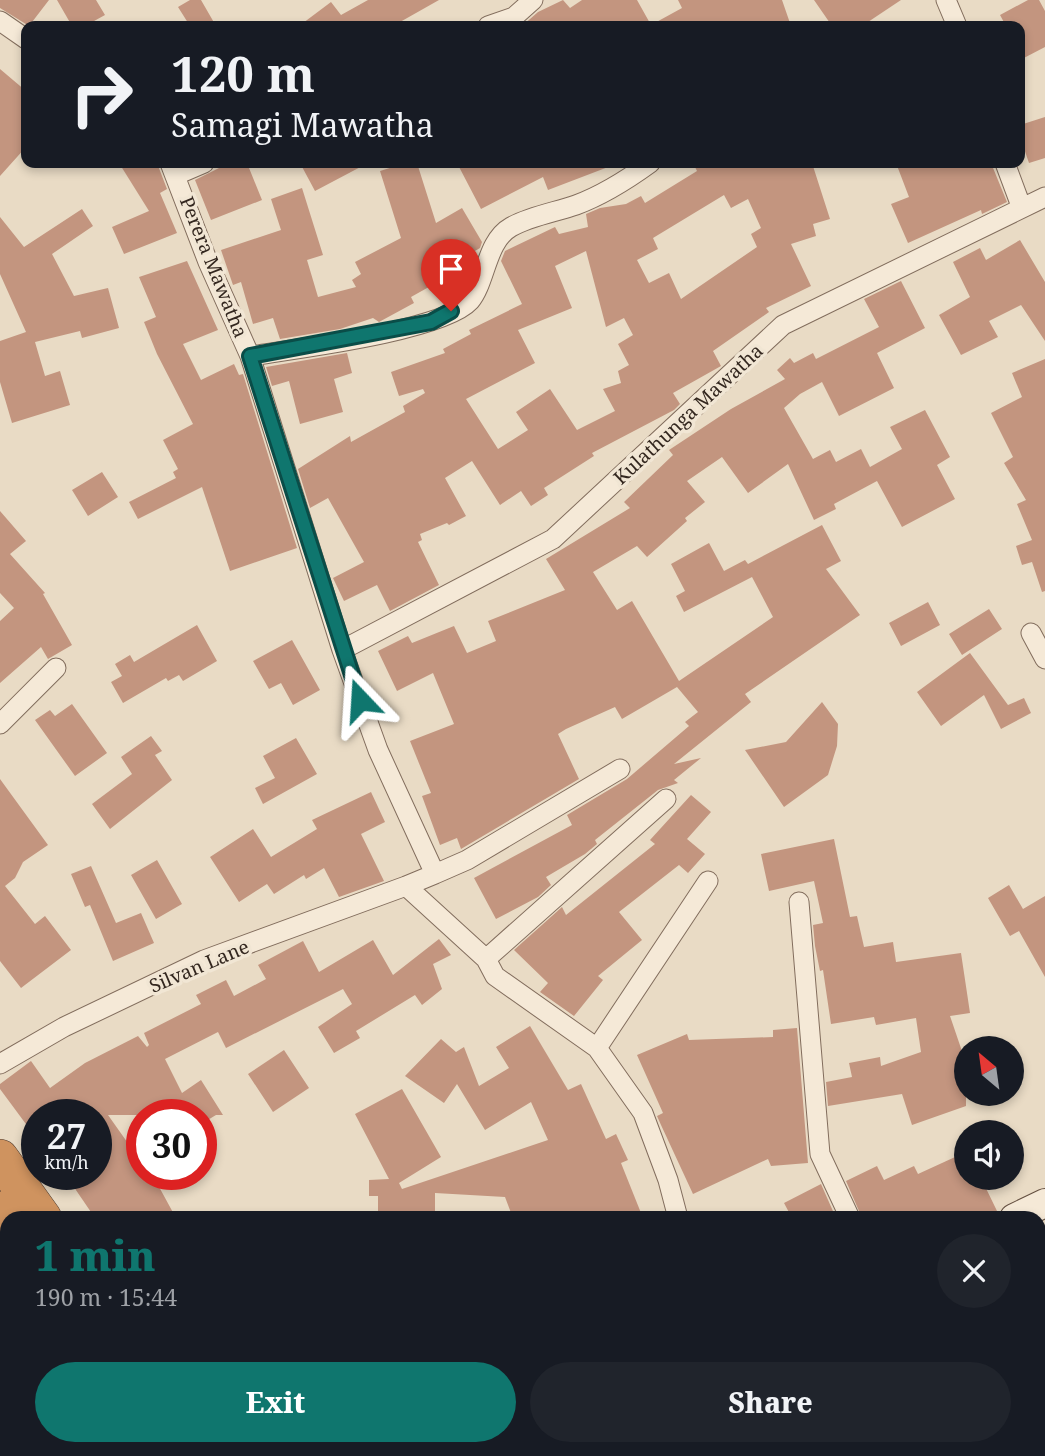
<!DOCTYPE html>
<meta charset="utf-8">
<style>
body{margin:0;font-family:"Noto Serif",serif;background:#20242c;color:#f1f3f6;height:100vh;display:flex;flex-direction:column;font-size:26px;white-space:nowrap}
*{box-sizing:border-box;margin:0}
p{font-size:23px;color:#9ea1a6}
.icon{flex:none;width:38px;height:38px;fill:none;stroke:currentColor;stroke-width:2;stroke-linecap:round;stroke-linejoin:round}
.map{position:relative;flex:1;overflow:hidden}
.details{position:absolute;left:0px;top:1211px;width:1046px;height:245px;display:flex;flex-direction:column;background:#171b24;border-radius:21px 21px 0 0;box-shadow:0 4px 10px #0003}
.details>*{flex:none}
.banner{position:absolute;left:21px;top:21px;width:1004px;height:147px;border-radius:14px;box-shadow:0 4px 10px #0003;background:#171b24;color:#f1f3f6;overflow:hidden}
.needle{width:46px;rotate:331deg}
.controls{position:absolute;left:954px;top:1036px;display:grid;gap:14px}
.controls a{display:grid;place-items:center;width:70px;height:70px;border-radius:50%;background:#171b24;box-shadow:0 4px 10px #0003;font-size:35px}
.speed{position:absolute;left:21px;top:1099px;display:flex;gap:14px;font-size:35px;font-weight:700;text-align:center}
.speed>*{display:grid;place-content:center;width:91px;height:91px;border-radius:50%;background:#171b24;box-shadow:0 4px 10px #0003;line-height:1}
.speed small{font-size:18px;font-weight:400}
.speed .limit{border:10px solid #d22;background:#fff;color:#111}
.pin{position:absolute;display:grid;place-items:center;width:60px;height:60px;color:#fff;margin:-72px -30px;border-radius:50% 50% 50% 0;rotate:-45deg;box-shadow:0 0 7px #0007}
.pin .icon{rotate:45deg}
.me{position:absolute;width:77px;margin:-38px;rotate:340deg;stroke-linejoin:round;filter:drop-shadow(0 0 5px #0008)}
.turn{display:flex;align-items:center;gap:24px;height:147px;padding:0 35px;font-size:32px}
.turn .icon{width:91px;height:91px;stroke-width:2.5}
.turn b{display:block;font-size:49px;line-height:60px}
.round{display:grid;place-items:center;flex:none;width:74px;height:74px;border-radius:37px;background:#20242c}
.overview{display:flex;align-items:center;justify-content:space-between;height:119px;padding:0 35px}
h1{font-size:42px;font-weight:800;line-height:52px;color:#0f766e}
.button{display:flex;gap:14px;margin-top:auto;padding:14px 35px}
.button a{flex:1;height:80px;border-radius:42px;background:#0f766e;color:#fff;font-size:28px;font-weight:800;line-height:80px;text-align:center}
.button a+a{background:#20242c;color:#f1f3f6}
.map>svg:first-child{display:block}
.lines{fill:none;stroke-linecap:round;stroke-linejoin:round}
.stream{stroke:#6e8a80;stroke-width:6}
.building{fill:#c3957f;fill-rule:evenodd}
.street-casing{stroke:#826d5d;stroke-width:21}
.secondary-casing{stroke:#644f40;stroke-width:30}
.highway-casing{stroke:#503d31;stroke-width:38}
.street{stroke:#f5e9d7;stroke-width:19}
.secondary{stroke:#f5e9d7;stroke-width:28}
.highway{stroke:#cf935f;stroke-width:37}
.route-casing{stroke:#0a4d48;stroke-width:18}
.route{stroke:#0f766e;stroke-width:12}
.labels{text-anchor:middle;stroke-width:7;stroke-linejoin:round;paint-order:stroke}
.street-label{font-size:19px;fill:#33271f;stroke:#f1e6d4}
</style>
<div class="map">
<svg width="1045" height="1456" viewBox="0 0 1045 1456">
<rect width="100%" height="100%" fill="#e9dbc5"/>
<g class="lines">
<path class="stream" d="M1040 1411 1045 1406
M993 1456 1000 1449"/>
</g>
<path class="building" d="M0 0H49L29 26 0 8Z
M57 0H96L105 15 85 26H72Z
M190 0H201L216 26H190L178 7Z
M368 0H439L393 26H299L331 2 341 15Z
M563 0 570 8 582 0H637L651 25 682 8 678 0H782L791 26H522L538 12Z
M814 0H901L862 26H832Z
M1028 0H1039L1045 11V47L1020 60V26H1006L1000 15Z
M0 69 26 91V147L0 176Z
M1045 117V158L1029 163 1020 137V125Z
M119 163H157L167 189 160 193 177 233 124 254 112 227 149 211Z
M229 163H247L262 200 211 220 195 180Z
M300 163H368L315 191Z
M406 163H417L436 223 462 208 482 242 480 248 432 276 436 283 411 297 414 303 379 322 373 318 340 329 280 339 273 318 253 324 241 282 233 285 221 250 281 230 271 199 302 188 323 255 307 260 318 297 356 287 352 280 361 274 355 262 401 238 380 171Z
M457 163H615L616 164 548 190 543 177 481 209Z
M693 163H812L830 219 813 224 816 236 791 244 811 286 766 308 769 312 713 351 721 366 673 393 680 404 674 410 592 453 594 456 544 488 548 495 531 506 521 491 500 505 472 461 445 478 466 516 449 525 447 523 420 534 422 540 418 542 439 585 390 611 377 585 344 601 333 578 364 562 328 498 310 508 298 469 350 436 351 442 405 412 403 406 425 393 423 389 399 396 391 372 445 353 443 349 471 334 469 330 522 304 501 261 505 251 555 227 559 234 588 227 586 214 600 208 626 204 641 196 645 203 697 171ZM724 195 731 208 748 199 761 228 751 234 757 247 681 299 669 273 649 283 637 260 658 249 653 238ZM586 251 606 327 624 318 633 335 618 344 629 365 618 371 621 383 603 389 615 411 577 430 550 389 516 412 528 430 498 449 466 399 535 363 518 330 572 308 555 266Z
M896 163H991L1007 202 982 214 981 210 908 243 891 204 909 197Z
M82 209 93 226 52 254 74 296 108 288 119 328 82 338 80 331 35 342 45 376 60 371 70 405 12 423 0 382V341L26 332 0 274V217L24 247Z
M1020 240 1045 282V341L1021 305 989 321 998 337 961 355 939 315 970 297 953 262 980 248 986 260Z
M187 261 218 330 183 344 201 380 234 364 239 375 243 374 297 548 230 571 202 487 138 519 129 502 176 478 173 472 178 469 163 440 193 424 157 354 144 322 156 317 139 277Z
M901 281 925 328 877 353 894 388 839 416 822 382 800 394 784 408 813 459 830 450 836 462 861 449 870 467 902 449 890 427 925 410 950 457 937 465 955 499 902 527 877 481 834 504 836 509 814 520 788 464 748 493 722 457 687 481 705 502 685 518 687 521 647 557 637 546 593 572 617 610 632 601 679 681 773 617 752 577 684 612 676 596 685 591 671 564 709 543 724 571 745 560 748 564 822 525 841 561 826 569 860 615 745 694 751 702 674 764 701 758 674 780 678 783 658 790 595 840 597 844 585 854 546 877 551 885 538 897 496 919 474 878 572 825 567 815 627 779 689 726 685 722 698 712 677 687 622 719 615 707 566 729 558 734 579 779 461 849 457 838 440 845 422 796 431 793 410 741 454 724 433 673 397 691 378 651 408 636 412 643 454 626 467 653 496 641 488 621 565 590 546 559 630 508 624 502 673 455 669 450 731 409 785 379 777 370 790 358 794 363 813 353 816 359 879 327 864 299Z
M347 353 352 373 334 379 343 412 300 424 289 381 272 386 266 367Z
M1045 359V591L1042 592 1032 562 1022 565 1016 546 1032 540 1017 504 1026 500 1004 463 1013 457 991 413 1022 397 1012 373Z
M102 472 118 497 88 516 72 490Z
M0 511 26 541 10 554 45 593 43 594 72 645 48 659 41 647 0 683V621L14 608 0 593Z
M928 602 940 625 901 646 889 623Z
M989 609 1002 629 962 655 949 634Z
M197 625 217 661 183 681 179 675 168 681 166 678 123 703 111 682 122 676 115 664 130 655 134 662Z
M292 640 320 690 293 705 281 683 269 689 253 661Z
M970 653 1008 705 1024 698 1031 713 1001 729 984 695 941 726 917 692Z
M822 702 838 724 837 746 828 775 784 807 745 750 786 742Z
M72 704 107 753 75 776 35 720 50 710 55 716Z
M151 736 162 751 155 755 172 780 110 829 92 804 132 774 121 757Z
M296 738 317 774 263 804 255 788 275 778 263 756Z
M0 779 48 845 23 862 15 878 5 886 35 924 45 916 71 950 21 988 0 961Z
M371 792 385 822 361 834 384 881 339 897 324 868 306 879 304 875 274 894 267 884 239 902 210 857 253 829 271 857 317 829 312 820Z
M691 795 711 812 687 839 705 854 688 873 679 865 619 912 642 940 598 976 603 980 574 1016 540 992 548 983 514 950 562 907 566 915 655 844 650 840Z
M834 839 850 917 857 916 864 947 893 942 896 962 961 953 970 1013 950 1016 966 1063V1106L912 1125 902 1094 828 1106 826 1082 852 1077 849 1063 880 1057 881 1066 921 1052 916 1018 876 1025 874 1017 831 1024 823 970 820 971 815 946 813 925 823 923 814 881 769 891 761 854Z
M157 860 182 904 156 919 131 875Z
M91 866 116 923 141 913 154 943 113 961 90 905 85 907 71 874Z
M1009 885 1023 909 1045 896V977L1019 931 1010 936 988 898Z
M439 939 451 955 433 964 442 989 422 1005 415 995 356 1031 360 1038 334 1053 318 1027 352 1004 343 989 226 1048 218 1032 165 1059 182 1093 201 1080 223 1115H216L201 1124V1115H108L142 1163V1174H152L176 1218H95L65 1174H96V1115H37V1139L0 1089V1084L31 1061 50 1088 85 1063 138 1036 147 1047 149 1045 144 1033 201 1004 196 995 226 980 234 996 266 979 258 965 303 941 319 972 373 940 393 975Z
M530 1026 568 1090 581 1084 606 1139 616 1134 628 1160 621 1163 643 1218H513L505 1197 435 1193V1211L378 1212V1196H369V1180L389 1179 355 1114 402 1089 441 1157 399 1183 402 1189 548 1140 531 1102 485 1130 457 1084 444 1103 405 1076 441 1039 456 1052 464 1047 479 1086 509 1068 496 1047Z
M797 1028 808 1163 771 1166 768 1159 693 1194 661 1125 657 1116 663 1113 637 1055 687 1034 689 1040 773 1037V1030Z
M284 1050 309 1088 273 1112 248 1074Z
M966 1152V1178H981L997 1211 983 1218H862L846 1181 877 1166 884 1180 914 1166 918 1174Z
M821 1184 836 1218H792L784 1203Z"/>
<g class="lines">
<g class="street-casing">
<path id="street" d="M946 0 957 26
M0 21 26 39
M488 26 514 17 533 0
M170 163 208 262 250 356 342 650 378 750 435 874 406 886 486 959 495 976 597 1048 643 1113 668 1180 678 1218
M1005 163 1021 206
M176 175 204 163
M250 356C294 349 443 331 470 301 486 282 486 241 511 227 530 216 556 212 576 205 603 195 628 179 650 163
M1031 633 1045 659
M342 650 553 539 783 325 1045 197
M0 724 56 668
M435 874 467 860 620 769
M799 902 820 1154 850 1218
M486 959 666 799
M597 1048 708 881
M0 1064 64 1027 204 960 406 886"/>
</g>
<g class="secondary-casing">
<path id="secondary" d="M1014 1218 1045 1203
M965 1449 973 1456
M551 1456 564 1449"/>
</g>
<g class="highway-casing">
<path id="highway" d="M0 1158 43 1218
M0 1210 7 1220
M166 1449 171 1456
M206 1449 211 1456"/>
</g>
<use href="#street" class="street"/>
<use href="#secondary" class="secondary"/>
<use href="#highway" class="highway"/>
</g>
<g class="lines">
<g class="route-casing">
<path id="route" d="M360 700 250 356 431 322 451 311"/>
</g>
<use href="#route" class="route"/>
</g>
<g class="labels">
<g class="street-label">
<text transform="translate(214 267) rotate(68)" y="7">Perera Mawatha</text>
<text transform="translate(688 414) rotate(-43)" y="7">Kulathunga Mawatha</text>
<text transform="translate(199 966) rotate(-23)" y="7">Silvan Lane</text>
</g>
</g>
</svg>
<div class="controls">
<a><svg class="needle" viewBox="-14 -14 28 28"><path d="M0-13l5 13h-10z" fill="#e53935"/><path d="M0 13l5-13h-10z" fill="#9ea1a6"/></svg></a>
<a><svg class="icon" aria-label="sound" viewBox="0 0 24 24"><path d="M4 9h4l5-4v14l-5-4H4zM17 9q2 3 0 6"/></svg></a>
</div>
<div class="speed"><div>27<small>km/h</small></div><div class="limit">30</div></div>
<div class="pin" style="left:451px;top:311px;background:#d93025"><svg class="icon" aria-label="arrive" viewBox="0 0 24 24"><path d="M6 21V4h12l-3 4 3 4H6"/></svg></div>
<svg class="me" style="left:360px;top:700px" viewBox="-20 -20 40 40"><path d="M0-17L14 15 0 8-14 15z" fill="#0f766e" stroke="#fff" stroke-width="4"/></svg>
<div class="banner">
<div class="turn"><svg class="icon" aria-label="right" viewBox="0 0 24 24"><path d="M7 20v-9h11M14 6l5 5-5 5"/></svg><div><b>120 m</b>Samagi Mawatha</div></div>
</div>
<section class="details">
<div class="overview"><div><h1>1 min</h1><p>190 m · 15:44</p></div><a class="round"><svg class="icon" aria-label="close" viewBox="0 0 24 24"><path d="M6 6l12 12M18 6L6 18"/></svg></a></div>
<div class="button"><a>Exit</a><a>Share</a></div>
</section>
</div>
